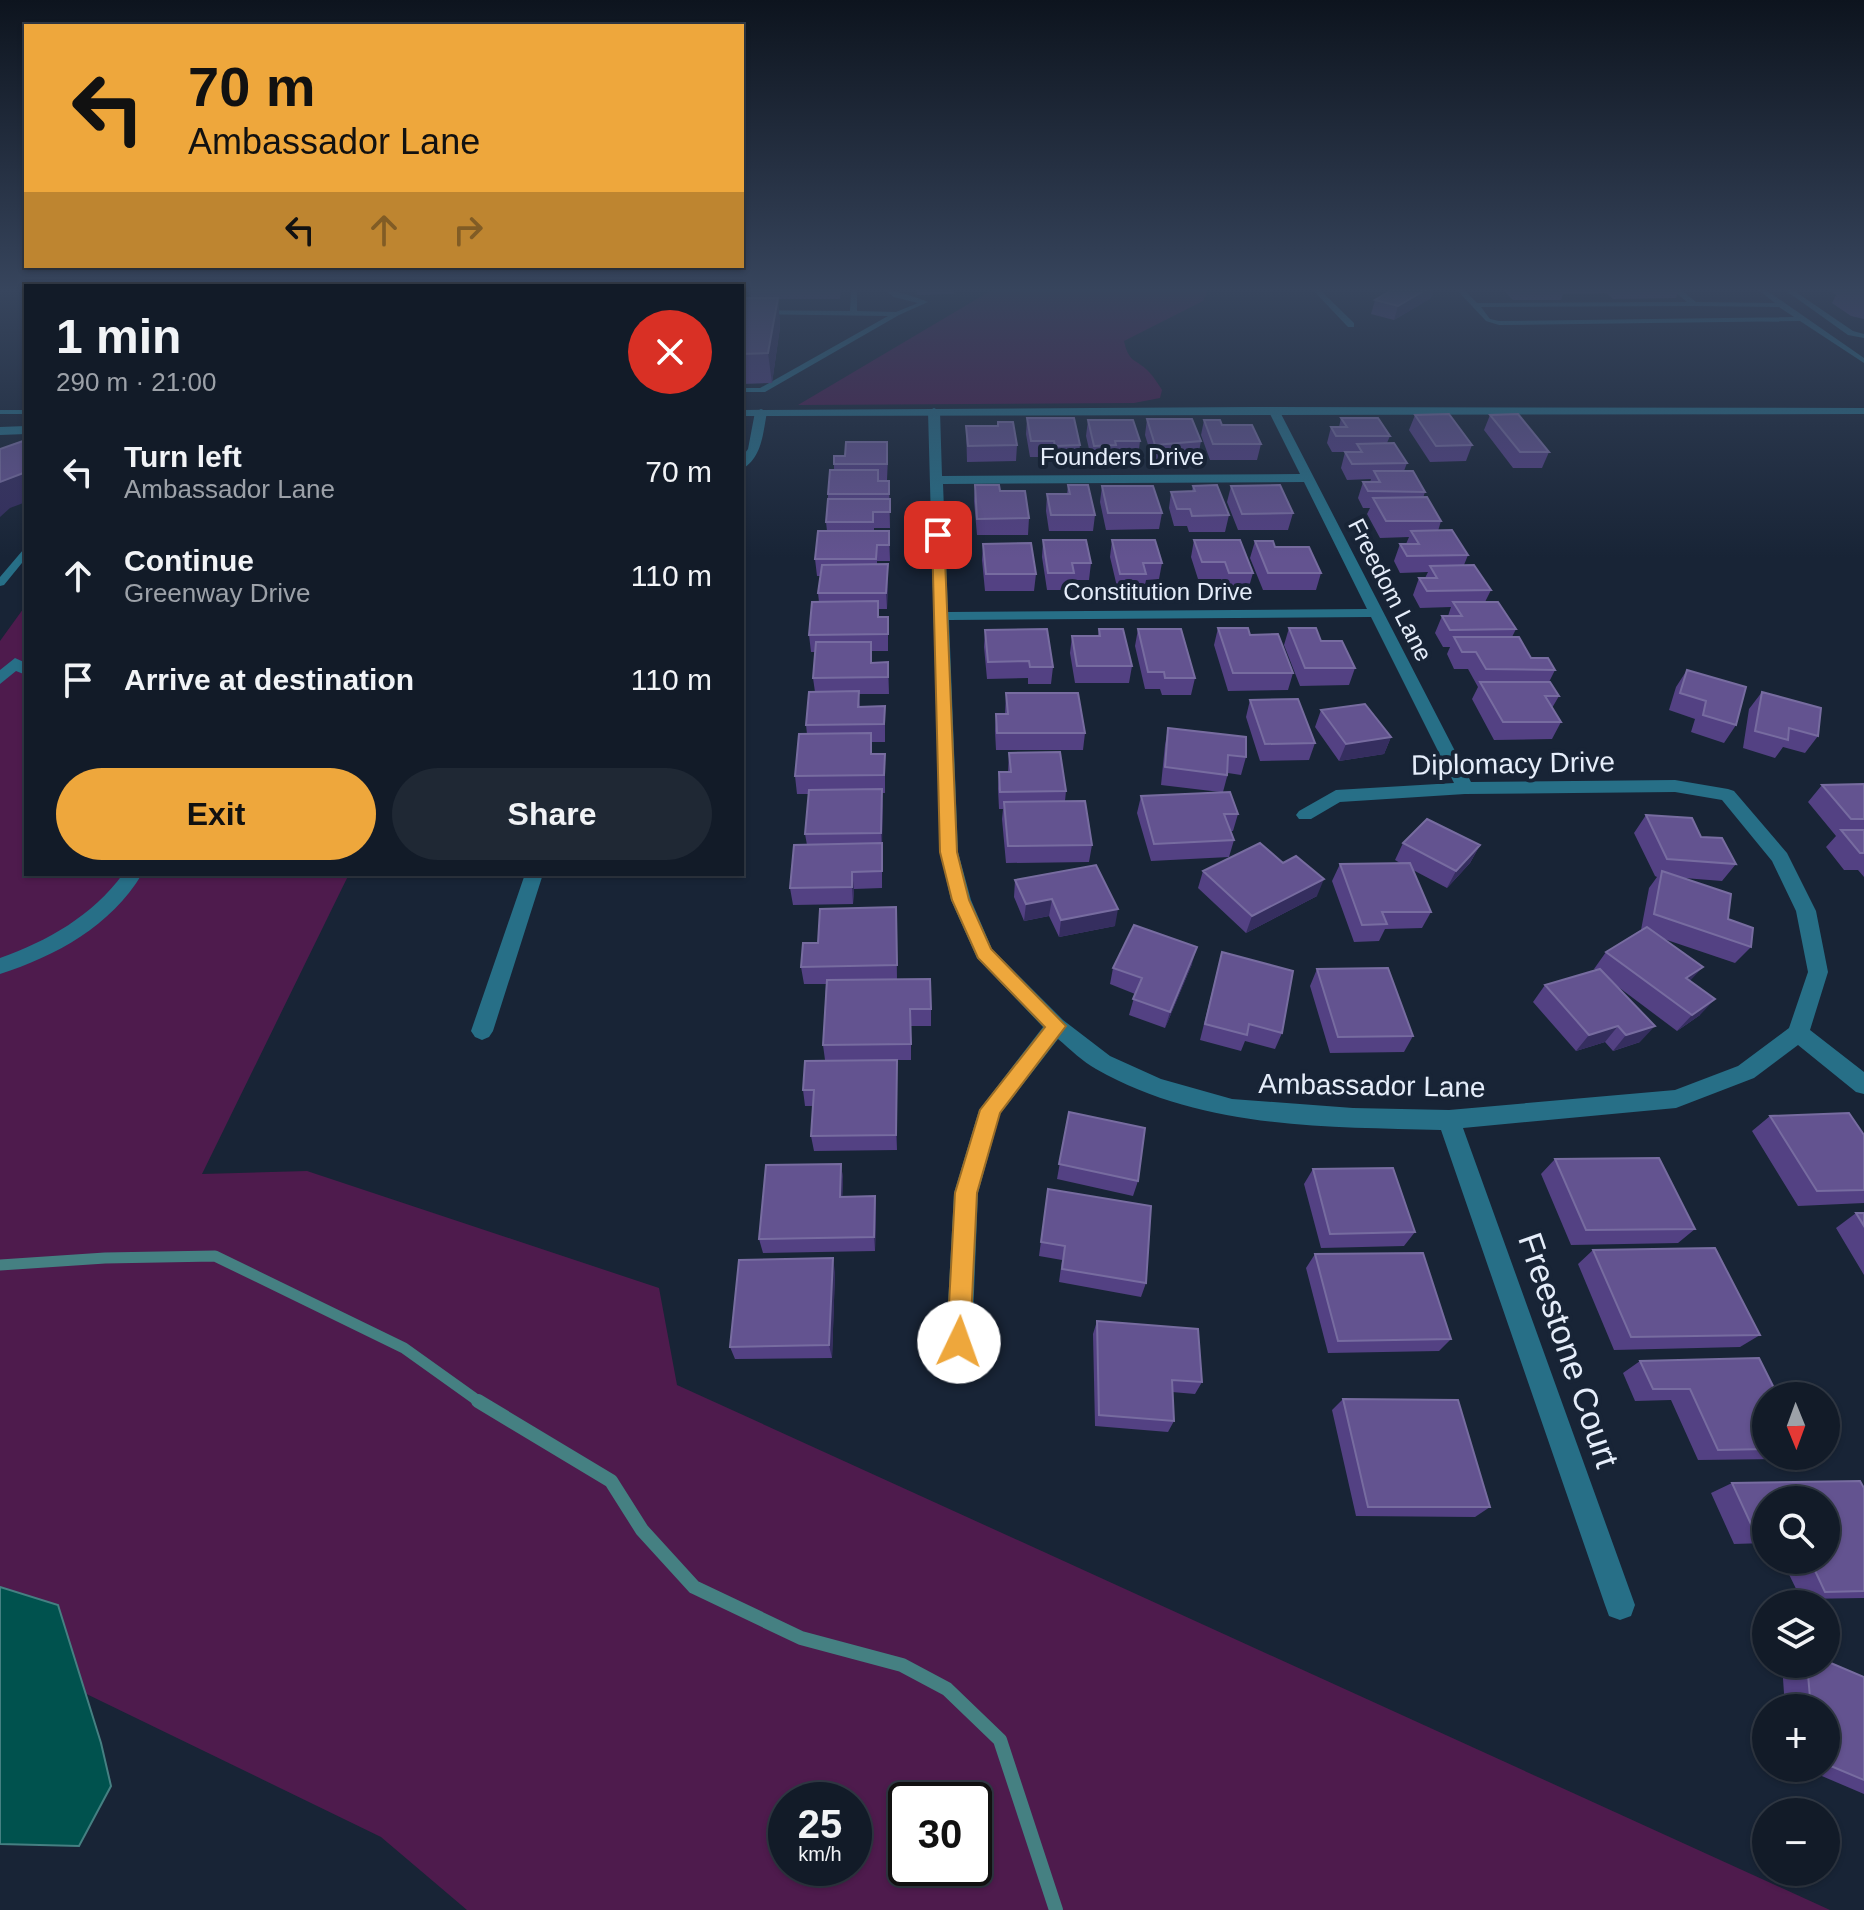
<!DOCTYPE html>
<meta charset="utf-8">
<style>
body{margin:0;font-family:Helvetica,sans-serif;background:#1f2834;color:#f1f3f6;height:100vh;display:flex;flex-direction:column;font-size:30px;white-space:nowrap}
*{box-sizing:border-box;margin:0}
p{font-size:26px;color:#9ca1a8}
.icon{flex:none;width:44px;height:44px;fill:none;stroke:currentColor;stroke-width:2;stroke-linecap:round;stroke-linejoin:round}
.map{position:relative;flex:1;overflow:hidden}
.details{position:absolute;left:24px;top:284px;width:720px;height:592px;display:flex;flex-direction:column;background:#121b28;border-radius:0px;box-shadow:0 2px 6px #0004,0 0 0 2px #313945}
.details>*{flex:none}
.top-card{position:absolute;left:24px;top:24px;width:720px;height:244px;border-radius:0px;box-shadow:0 2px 6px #0004,0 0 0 2px #313945;background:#eea73c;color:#111;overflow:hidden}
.needle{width:52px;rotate:179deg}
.fabs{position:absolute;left:1752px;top:1382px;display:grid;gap:16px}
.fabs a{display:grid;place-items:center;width:88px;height:88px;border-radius:50%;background:#121b28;box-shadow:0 2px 6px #0004,0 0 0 2px #313945;font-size:40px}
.speed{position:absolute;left:768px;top:1782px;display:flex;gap:16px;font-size:40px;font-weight:700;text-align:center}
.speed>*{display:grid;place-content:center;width:104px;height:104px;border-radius:50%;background:#121b28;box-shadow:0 2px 6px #0004,0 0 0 2px #313945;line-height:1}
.speed small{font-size:20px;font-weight:400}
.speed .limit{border:4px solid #111;border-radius:12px;background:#fff;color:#111}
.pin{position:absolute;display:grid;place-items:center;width:68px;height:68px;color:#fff;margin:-34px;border-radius:16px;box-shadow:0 4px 12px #0006}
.me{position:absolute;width:88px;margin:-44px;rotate:3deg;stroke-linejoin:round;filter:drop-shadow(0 0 6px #0008)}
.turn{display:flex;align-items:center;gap:28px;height:168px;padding:0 32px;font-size:36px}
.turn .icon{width:104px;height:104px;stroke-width:2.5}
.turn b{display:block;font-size:56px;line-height:68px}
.lanes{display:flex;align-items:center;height:76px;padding:0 32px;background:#0003;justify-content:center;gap:40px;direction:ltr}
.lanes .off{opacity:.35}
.round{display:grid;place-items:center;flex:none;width:84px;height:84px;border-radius:42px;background:#1f2834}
.summary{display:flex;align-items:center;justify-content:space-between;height:136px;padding:0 32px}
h1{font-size:48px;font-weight:800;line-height:60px}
.button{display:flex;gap:16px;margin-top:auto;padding:16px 32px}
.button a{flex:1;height:92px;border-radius:48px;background:#eea73c;color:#111;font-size:32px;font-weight:800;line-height:92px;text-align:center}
.button a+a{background:#1f2834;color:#f1f3f6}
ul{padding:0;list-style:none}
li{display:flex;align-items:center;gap:24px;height:104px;padding:0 32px}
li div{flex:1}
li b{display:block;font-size:30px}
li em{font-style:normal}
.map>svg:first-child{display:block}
.green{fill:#4e1b4d;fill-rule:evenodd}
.water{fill:#00524e;stroke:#458082;stroke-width:2}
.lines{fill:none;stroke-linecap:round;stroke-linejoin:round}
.stream-far1{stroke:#458082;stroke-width:11}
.stream{stroke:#458082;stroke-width:14}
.service{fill:#276f87;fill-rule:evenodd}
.minor{fill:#276f87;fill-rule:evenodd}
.tertiary{fill:#276f87;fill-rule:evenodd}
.wall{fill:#534183}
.shaded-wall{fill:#352e5f}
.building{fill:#635390;stroke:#776ca0;stroke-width:2}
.route{fill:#eea73c;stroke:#9b6d27;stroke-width:2}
.labels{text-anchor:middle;stroke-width:8;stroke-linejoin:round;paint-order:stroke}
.far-street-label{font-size:24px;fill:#e5edfa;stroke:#182436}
.street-label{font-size:28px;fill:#e5edfa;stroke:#182436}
.near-street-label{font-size:34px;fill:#e5edfa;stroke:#182436}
</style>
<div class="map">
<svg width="1864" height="1910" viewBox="0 0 1864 1910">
<rect width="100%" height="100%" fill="#182436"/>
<path class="green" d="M992 290H1208L1203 301 1124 341C1129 364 1136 358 1149 372 1154 377 1158 384 1162 390L1160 398 1134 403 798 405Z
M26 605V874H349L202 1174 307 1171 659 1288 677 1385 1830 1910H467L381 1837 0 1652V641ZM786 1800H854V1868H786ZM906 1800H974V1868H906Z"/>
<path class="water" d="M0 1587 58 1605 101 1743 111 1786 79 1846 0 1844Z"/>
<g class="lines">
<path class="stream-far1" d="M0 1265 105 1258 215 1256 404 1348 481 1403"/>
<path class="stream" d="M478 1401 611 1481 642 1530 694 1587 801 1638 902 1665 947 1689 1000 1740 1056 1910"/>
<path class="service" d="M851 290H857V311L896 312 918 303 894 297 885 290C894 290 919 298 928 302L899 315 765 392H742V388H760L888 316 742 314V310L850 311Z
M1313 290H1320L1354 323V327H1348Z
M1457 290H1464L1477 303 1687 302 1673 290H1681L1696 302 1775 303 1758 290H1766L1864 358V363L1800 321 1499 325 1486 321ZM1694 306 1779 307 1794 317 1499 321 1490 319 1481 307Z
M1785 290H1793L1853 331 1864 334V338L1848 335Z
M0 410H26V414H0Z
M26 549V558L4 585 0 586V577L23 550Z"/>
<path class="minor" d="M934 408 940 411 942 476 1300 474 1269 412 1279 410 1471 782 1675 780 1728 789 1734 791 1787 853 1816 911 1828 972 1810 1030 1864 1072V1094L1856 1092 1798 1045 1754 1078 1676 1108 1463 1128 1635 1605 1631 1616 1620 1620 1609 1616 1605 1605 1441 1130C1323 1127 1202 1129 1096 1069 1083 1062 1070 1049 1058 1039L1000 1114 978 1193 972 1342 968 1351 959 1355 950 1351 946 1342 954 1193 979 1110 1043 1027 977 958 951 900 940 852 928 411ZM1304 482 1367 609 948 612 943 484ZM1371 617 1454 783 1336 790 1299 811 1296 815 1299 819H1311L1340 802 1465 794 1675 792 1722 800 1772 861 1796 911 1808 972 1789 1028 1738 1066 1675 1090 1449 1110 1353 1108 1232 1099 1161 1079 1110 1056 1063 1020 992 949 971 900 958 852 949 620Z
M761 409 767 412C763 433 762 458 742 469V457L748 449 755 412Z
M15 658 26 663V675L16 671 0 684V670Z
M123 874H142C111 926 56 956 0 974V958C48 941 92 916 123 874Z
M525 874H543L493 1031 489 1037 482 1040 475 1037 471 1031Z"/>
<path class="tertiary" d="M1252 407 1864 408V414L742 416V410Z
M26 426V434L0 435V427Z"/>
</g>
<path class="wall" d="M750 290H841L840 299H778L780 327 772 383 742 384V298H751Z
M917 290H954V294L917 295Z
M1392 290H1434L1431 298 1394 320 1371 314 1375 300Z
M1503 290H1679L1676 298 1613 299 1606 293 1563 294 1561 300H1513Z
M1829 290H1864V319L1851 316 1832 303 1836 295Z
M1415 415 1472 445 1466 461 1430 462 1409 430Z
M1490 415 1549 452 1542 468H1513L1484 430Z
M1027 418 1080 445 1078 461 1054 462 1053 457H1030L1026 434Z
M1341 418 1390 436 1387 443 1407 463 1404 471 1425 492 1423 498 1441 521 1438 531 1468 555 1464 565 1491 590 1485 602 1516 629 1512 637 1531 658 1555 670 1549 682 1559 696 1552 708 1561 722 1552 739 1494 740 1472 699 1478 687 1468 669H1454L1447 654 1450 647H1443L1435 633 1442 616H1448L1451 607 1420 608 1413 595 1419 578H1425L1428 572 1400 573 1394 561 1400 544H1406L1409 537 1380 538 1367 514 1370 508H1363L1358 498 1363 482H1370L1371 479 1347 480 1341 468 1345 452H1354H1332L1327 443 1331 427H1339Z
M1147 419 1201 441 1198 457 1153 461 1145 435Z
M1088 420 1140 441 1138 457H1115L1114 461 1092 462 1086 436Z
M1204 420 1222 425 1261 444 1257 460H1210L1201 435Z
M966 426H998L1017 445 1016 461 967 462Z
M888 457 887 480H879V481H889L890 528H874V531H889L890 561H877V564H888L887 609H879V617H888V651H872V663L888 662 889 694H859L860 707 885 724V742H872V754H885V793H882V888L854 889 853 904 793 905 790 888 807 845 805 834 809 794H797L795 776 807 734 806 725 815 692 813 678 815 652H811L809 635 819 602 818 593 820 576H817L815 559 827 531 826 522 830 470H834V464Z
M975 485 1029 518 1028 535H977L974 501Z
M1068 485 1095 515 1093 531H1049L1046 511 1047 494H1067Z
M1102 486 1162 513 1159 529 1106 530 1100 502Z
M1193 486 1229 515 1225 532H1189L1187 526H1174L1169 508 1171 492 1192 491Z
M1231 486 1293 513 1288 530H1238L1227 502Z
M1043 540 1091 563 1089 580H1073L1072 590H1047L1042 557Z
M1112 540 1162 563 1159 579 1146 580 1144 591H1118L1110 557Z
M1194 540 1253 573 1248 590H1225L1221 579H1198L1191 557Z
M1255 541 1275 547 1321 573 1316 590H1263L1250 558Z
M983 544 1036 574 1034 591H985L982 560Z
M1218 628 1250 635 1293 673 1288 690 1228 691 1214 645Z
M1289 628 1321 641 1355 668 1349 685 1300 686 1284 645Z
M1099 629 1132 666 1129 683H1075L1070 653 1072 636H1098Z
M1138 629 1195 678 1191 695H1162L1160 689H1145L1135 646Z
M985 630 1053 667 1051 684H1028V678L987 679 984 647Z
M1687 670 1736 725 1724 743 1691 732 1695 719 1669 710 1676 687Z
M1762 692 1818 736 1805 753 1783 747 1775 758 1743 748 1749 709Z
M1006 693 1085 733 1083 750H996L995 731 996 714H1005Z
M1250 700 1315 743 1309 760 1260 761 1246 717Z
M1321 710 1391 737 1384 754 1339 761 1315 727Z
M1168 728 1246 757 1241 775 1228 773 1223 792 1238 814 1233 831H1230L1234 840 1229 857 1151 861 1137 813 1141 796 1220 792 1161 785 1165 745Z
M1009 753 1066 791 1065 801 1092 845 1089 862 1006 863 1002 819 1003 809H999L998 789 999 772H1008Z
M1864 784V877L1858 870H1844L1826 847 1836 836 1808 802 1822 785Z
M1646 815 1701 837 1736 864 1722 881 1684 878 1728 919 1751 947 1735 963 1664 939 1691 981 1700 1015 1677 1031 1617 986 1640 1042 1613 1051 1605 1042 1576 1051 1533 1002 1545 985 1596 970 1594 969 1606 952 1641 930 1649 888 1657 877 1655 876 1634 833Z
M1403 843 1480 845 1470 863 1447 888 1413 870 1431 912 1422 928 1385 929 1379 941 1354 942 1332 881 1340 864 1400 863 1395 860Z
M1203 871 1317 896 1246 933 1198 888Z
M1015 880 1115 926 1059 937 1049 916 1024 921 1014 897Z
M896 907 897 980 931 1009V1026H911V1060H897V1150L814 1151 811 1136 813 1106H805L803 1090 825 1060 823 1045 826 984H804L801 967 818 943Z
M1222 952 1282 1033 1275 1049 1245 1041 1241 1051 1200 1040Z
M1192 964 1165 1028 1129 1015 1135 994 1110 984 1113 968Z
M1317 969 1413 1036 1404 1052 1330 1053 1310 986Z
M1069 1112 1138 1181 1133 1196 1057 1179Z
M1770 1116 1864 1135V1203L1798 1206 1752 1131Z
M1555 1159 1695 1229 1678 1243 1571 1245 1541 1174Z
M841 1164 843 1179 842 1197 875 1196 876 1211 875 1251 763 1253 759 1239Z
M1313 1169 1415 1232 1404 1246 1321 1248 1304 1184Z
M1048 1189 1146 1283 1141 1297 1059 1282 1062 1260 1039 1256Z
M1856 1213H1864V1275L1836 1228Z
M1593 1250 1760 1335 1740 1347 1614 1350 1578 1264Z
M1315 1254 1451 1339 1439 1351 1328 1353 1306 1268Z
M835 1272 832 1358 735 1359 730 1347Z
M1097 1321 1202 1382 1195 1394 1172 1392 1174 1421 1168 1432 1095 1426 1093 1334Z
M1640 1361 1766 1396V1456H1788L1782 1459 1698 1460 1671 1400 1635 1401 1623 1373Z
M1343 1399 1490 1507 1475 1517 1356 1516 1332 1410Z
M1732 1483 1864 1488V1598L1801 1599 1782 1560H1826L1766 1500V1543L1734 1544 1711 1493Z
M1782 1664H1826L1864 1677V1794L1803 1768H1826V1708H1785Z"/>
<path class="shaded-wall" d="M1425 290H1434L1431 298 1394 320 1398 306Z
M778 298 780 327 772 383 768 353Z
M26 472V502L10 508 0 517V482Z
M888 564V581L887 609 886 593Z
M1391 737 1384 754 1339 761 1346 744Z
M882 789 883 806 882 850 881 833Z
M1480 845 1470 863 1447 888 1456 871Z
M852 872 854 889 853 904 852 887Z
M1324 879 1317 896 1246 933 1252 916Z
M1052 899 1049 916 1024 921 1026 904Z
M1118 909 1115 926 1059 937 1061 920Z
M1197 947 1192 964 1165 1028 1170 1012Z
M1703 967 1688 983 1686 978Z
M1715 999 1700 1015 1677 1031 1692 1015Z
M1618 1026 1605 1042 1576 1051 1589 1035Z
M1655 1026 1640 1042 1613 1051 1626 1035Z
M897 1060V1150L896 1135Z
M841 1164 843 1179 842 1211 840 1197Z
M875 1196 876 1211 875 1251 874 1237Z
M833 1258 835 1272 832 1358 829 1345Z"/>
<path class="building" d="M1392 290H1425L1398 306 1375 300Z
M742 298H778L768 353 742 354Z
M1449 414 1472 445 1436 446 1415 415Z
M1518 414 1549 452H1520L1490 415Z
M1027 418H1074L1080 445 1055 446 1054 441H1031Z
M1341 418H1378L1390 436H1336L1331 427H1347Z
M1147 419H1192L1201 441 1155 445Z
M1088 420H1133L1140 441H1115L1116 445 1094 446Z
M1204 420H1220L1222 425H1252L1261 444H1213Z
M998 422H1013L1017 445 968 446 966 426H998Z
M26 440V472L0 482V449Z
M846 442H887V464H834V456H845Z
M1394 443 1407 463 1352 464 1345 452H1362L1357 444Z
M830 470H878V481H889V494H828Z
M1374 471H1413L1425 492 1368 491 1363 482H1380Z
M975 485H999L1000 491H1025L1029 518 977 519Z
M1068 485H1088L1095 515H1051L1047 494H1070Z
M1217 485 1229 515 1192 516 1190 509H1177L1171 492 1195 491 1193 486Z
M1280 485 1293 513 1242 514 1231 486Z
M1102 486H1153L1162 513H1108Z
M1427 497 1441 521H1386L1373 498Z
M828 499H890V512H873V522H826Z
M1452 530 1468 555 1407 556 1400 544H1419L1411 531Z
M818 531H889V545H877L876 559H815Z
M1043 540H1086L1091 563H1072L1074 573H1048Z
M1112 540H1155L1162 563H1143L1146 574H1120Z
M1194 540H1240L1253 573H1229L1225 562H1202Z
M1255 541H1273L1275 547H1309L1321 573H1268Z
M1031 543 1036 574H986L983 544Z
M888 564 886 593H818L822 565Z
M1474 565 1491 590 1427 591 1419 578H1437L1430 566Z
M878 601V617H888V634L809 635 812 602Z
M1453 602H1498L1516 629 1450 630 1442 616H1462Z
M1218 628H1248L1250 635 1278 634 1293 673H1233Z
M1289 628H1316L1321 641H1342L1355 668H1305Z
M1047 629 1053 667H1030L1029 661 988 662 985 630Z
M1099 629H1123L1132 666H1077L1072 636H1100Z
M1138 629H1181L1195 678H1165L1164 672H1148Z
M1454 637H1519L1531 658H1548L1555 670 1486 669 1476 652H1462Z
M816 642H871V663L888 662V677L813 678Z
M1687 670 1746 687 1736 725 1703 715 1706 701 1680 693Z
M1480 682H1550L1559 696H1545L1561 722H1503Z
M859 691 858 707 885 706 884 724 806 725 809 692Z
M1762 692 1821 708 1818 736 1789 728 1788 740 1755 731Z
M1006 693H1078L1085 733H997L996 714H1008Z
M1298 699 1315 743 1265 744 1250 700Z
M1365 704 1391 737 1346 744 1321 710Z
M1168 728 1246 737V757L1228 755 1227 775 1165 767Z
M871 733V754H885L884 775 795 776 799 734Z
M1060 752 1066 791 1000 792 999 772H1011L1009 753Z
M1864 784V819H1851L1822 785Z
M882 789 881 833 805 834 809 790Z
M1230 792 1238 814H1224L1234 840 1154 844 1141 796Z
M1085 801 1092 845 1008 846 1004 802Z
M1646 815 1692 818 1701 837 1722 838 1736 864 1667 859Z
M1427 819 1480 845 1456 871 1403 843Z
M1841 830H1864V853H1860Z
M882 843V871L852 872V887L790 888 794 845Z
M1260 843 1283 863 1296 856 1324 879 1252 916 1203 871Z
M1410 863 1431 912H1382L1387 924 1362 925 1340 864Z
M1096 865 1118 909 1061 920 1052 899 1026 904 1015 880Z
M1662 871 1731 894 1728 919 1753 928 1751 947 1654 914Z
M896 907 897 965 801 967 803 943H818L820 909Z
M1134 925 1197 947 1170 1012 1133 999 1142 978 1113 968Z
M1647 927 1703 967 1686 978 1715 999 1692 1015 1606 952Z
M1222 952 1293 971 1282 1033 1249 1024 1247 1035 1205 1024Z
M1388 968 1413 1036 1338 1037 1317 969Z
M1600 969 1655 1026 1626 1035 1618 1026 1589 1035 1545 985Z
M930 979 931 1009H910L911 1044 823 1045 827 980Z
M897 1060 896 1135 811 1136 814 1090H803L805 1061Z
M1069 1112 1145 1128 1138 1181 1059 1164Z
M1849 1113 1864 1135V1190L1817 1191 1770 1116Z
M1659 1158 1695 1229 1586 1230 1555 1159Z
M841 1164 840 1197 875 1196 874 1237 759 1239 766 1165Z
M1393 1168 1415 1232 1330 1234 1313 1169Z
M1048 1189 1151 1206 1146 1283 1062 1269 1065 1246 1041 1242Z
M1856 1213H1864V1226Z
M1715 1248 1760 1335 1631 1337 1593 1250Z
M1423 1253 1451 1339 1338 1341 1315 1254Z
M833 1258 829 1345 730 1347 739 1260Z
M1097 1321 1198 1329 1202 1382 1172 1380 1174 1421 1099 1415Z
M1759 1358 1778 1396H1766V1449L1718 1450 1690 1389H1653L1640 1361Z
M1343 1399 1458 1400 1490 1507H1368Z
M1860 1481 1864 1488V1591L1825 1592 1810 1560H1826V1500H1766V1535H1756L1732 1483Z
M1826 1661 1864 1677V1780L1826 1764V1708H1811L1807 1664H1826Z"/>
<linearGradient id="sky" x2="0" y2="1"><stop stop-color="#0d141e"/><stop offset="0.52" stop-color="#37455d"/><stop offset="1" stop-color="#37455d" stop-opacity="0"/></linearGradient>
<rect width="1864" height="558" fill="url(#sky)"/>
<path class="route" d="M938 531 944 535 957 852 969 900 991 949 1066 1026 1000 1113 977 1193 970 1342 967 1350 959 1353 950 1350 947 1342 955 1193 980 1110 1045 1027 978 958 952 900 940 852 932 535Z"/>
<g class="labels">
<g class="far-street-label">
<text x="1122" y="465">Founders Drive</text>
<text transform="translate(1390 590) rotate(63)" y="8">Freedom Lane</text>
<text x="1158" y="600">Constitution Drive</text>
</g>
<g class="street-label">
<text transform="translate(1513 763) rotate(-1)" y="10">Diplomacy Drive</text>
<text transform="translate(1372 1085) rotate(1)" y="10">Ambassador Lane</text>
</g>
<g class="near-street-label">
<text transform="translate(1569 1350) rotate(71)" y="12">Freestone Court</text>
</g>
</g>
</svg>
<div class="fabs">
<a><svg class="needle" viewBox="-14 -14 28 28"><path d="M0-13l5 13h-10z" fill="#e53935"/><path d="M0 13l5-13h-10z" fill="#9ca1a8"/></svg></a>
<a><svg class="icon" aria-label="search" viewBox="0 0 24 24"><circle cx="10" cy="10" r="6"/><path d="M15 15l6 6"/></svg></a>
<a><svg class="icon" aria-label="layers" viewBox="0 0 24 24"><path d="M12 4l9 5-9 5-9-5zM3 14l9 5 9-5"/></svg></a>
<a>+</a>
<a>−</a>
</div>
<div class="speed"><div>25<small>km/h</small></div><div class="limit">30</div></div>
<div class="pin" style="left:938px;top:535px;background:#d93025"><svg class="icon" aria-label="arrive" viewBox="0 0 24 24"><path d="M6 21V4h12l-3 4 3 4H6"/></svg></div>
<svg class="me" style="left:959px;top:1342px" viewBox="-20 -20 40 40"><circle r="19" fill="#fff"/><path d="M0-13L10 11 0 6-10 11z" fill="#eea73c"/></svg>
<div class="top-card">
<div class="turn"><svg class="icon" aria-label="left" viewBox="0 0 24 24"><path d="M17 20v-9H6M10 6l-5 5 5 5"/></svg><div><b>70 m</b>Ambassador Lane</div></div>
<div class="lanes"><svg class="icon" aria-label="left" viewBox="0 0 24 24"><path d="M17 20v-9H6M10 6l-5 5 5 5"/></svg><svg class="icon off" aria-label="ahead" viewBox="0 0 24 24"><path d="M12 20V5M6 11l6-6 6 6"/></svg><svg class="icon off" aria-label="right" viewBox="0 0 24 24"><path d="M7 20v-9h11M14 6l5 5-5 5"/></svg></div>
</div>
<section class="details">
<div class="summary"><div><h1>1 min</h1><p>290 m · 21:00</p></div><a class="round" style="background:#d93025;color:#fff"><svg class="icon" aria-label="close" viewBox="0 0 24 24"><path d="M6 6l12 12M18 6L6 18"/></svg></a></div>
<ul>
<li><svg class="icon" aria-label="left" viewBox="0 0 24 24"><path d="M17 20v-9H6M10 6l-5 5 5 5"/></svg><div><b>Turn left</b><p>Ambassador Lane</p></div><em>70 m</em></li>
<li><svg class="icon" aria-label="ahead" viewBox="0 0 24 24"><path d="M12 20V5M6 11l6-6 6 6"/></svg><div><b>Continue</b><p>Greenway Drive</p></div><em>110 m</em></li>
<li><svg class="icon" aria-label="arrive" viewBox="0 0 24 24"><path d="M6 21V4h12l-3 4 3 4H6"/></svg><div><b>Arrive at destination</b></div><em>110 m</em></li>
</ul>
<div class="button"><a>Exit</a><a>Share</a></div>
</section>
</div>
